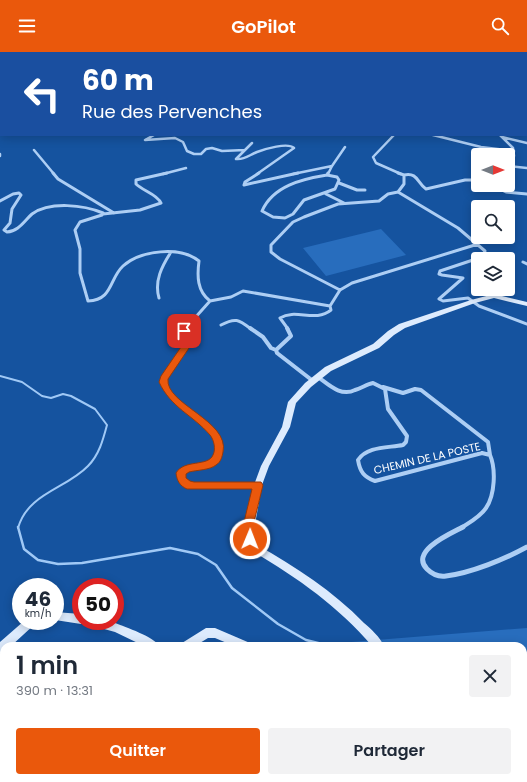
<!DOCTYPE html>
<html lang="fr">
<meta charset="utf-8">
<style>
body{margin:0;font-family:Poppins,sans-serif;background:#f2f2f3;color:#1f2937;height:100vh;display:flex;flex-direction:column;font-size:15px;white-space:nowrap}
*{box-sizing:border-box;margin:0}
p{font-size:13px;color:#747a83}
.icon{flex:none;width:22px;height:22px;fill:none;stroke:currentColor;stroke-width:2;stroke-linecap:round;stroke-linejoin:round}
.map{position:relative;flex:1;overflow:hidden}
.sheet{position:absolute;left:0px;top:590px;width:527px;height:140px;display:flex;flex-direction:column;background:#fff;border-radius:12px 12px 0 0;box-shadow:0 2px 10px #0003}
.sheet>*{flex:none}
.hud{position:absolute;left:0px;top:0px;width:527px;height:84px;box-shadow:0 2px 10px #0003;background:#1a4fa0;color:#fff;overflow:hidden}
.needle{width:26px;rotate:90deg}
.fabs{position:absolute;left:471px;top:96px;display:grid;gap:8px}
.fabs a{display:grid;place-items:center;width:44px;height:44px;border-radius:4px;background:#fff;box-shadow:0 2px 10px #0003;font-size:20px}
.speed{position:absolute;left:12px;top:526px;display:flex;gap:8px;font-size:20px;font-weight:700;text-align:center}
.speed>*{display:grid;place-content:center;width:52px;height:52px;border-radius:50%;background:#fff;box-shadow:0 2px 10px #0003;line-height:1}
.speed small{font-size:10px;font-weight:400}
.speed .limit{border:6px solid #d22;background:#fff;color:#111}
.pin{position:absolute;display:grid;place-items:center;width:34px;height:34px;color:#fff;margin:-17px;border-radius:8px;box-shadow:0 2px 6px #0006}
.me{position:absolute;width:44px;margin:-22px;rotate:1deg;stroke-linejoin:round;filter:drop-shadow(0 0 3px #0008)}
.turn{display:flex;align-items:center;gap:14px;height:84px;padding:0 16px;font-size:18px}
.turn .icon{width:52px;height:52px;stroke-width:2.5}
.turn b{display:block;font-size:28px;line-height:34px}
.round{display:grid;place-items:center;flex:none;width:42px;height:42px;border-radius:4px;background:#f2f2f3}
.summary{display:flex;align-items:center;justify-content:space-between;height:68px;padding:0 16px}
h1{font-size:24px;font-weight:600;line-height:30px}
.primary-button{display:flex;gap:8px;margin-top:auto;padding:8px 16px}
.primary-button a{flex:1;height:46px;border-radius:4px;background:#ea580c;color:#fff;font-size:16px;font-weight:600;line-height:46px;text-align:center}
.primary-button a+a{background:#f2f2f3;color:#1f2937}
header{display:flex;justify-content:space-between;align-items:center;height:52px;padding:0 16px;background:#ea580c;color:#fff;font-size:18px;font-weight:600}
.map>svg:first-child{display:block}
.green{fill:#286dbd}
.lines{fill:none;stroke-linecap:round;stroke-linejoin:round}
.stream-far1{stroke:#a0c9f6;stroke-width:2}
.stream{stroke:#a0c9f6;stroke-width:2.5}
.street-far3{stroke:#adcef4;stroke-width:2.5}
.street-far2{stroke:#adcef4;stroke-width:3}
.street-far1{stroke:#adcef4;stroke-width:4}
.street{stroke:#adcef4;stroke-width:5}
.secondary{fill:#ddebfd;fill-rule:evenodd}
.route{fill:#ea580c;stroke:#983908}
.labels{text-anchor:middle;stroke-width:3;stroke-linejoin:round;paint-order:stroke}
.street-label{font-size:11px;fill:#fff;stroke:#15539f}
</style>
<header><svg class="icon" aria-label="menu" viewBox="0 0 24 24"><path d="M4 6h16M4 12h16M4 18h16"/></svg>GoPilot<svg class="icon" aria-label="search" viewBox="0 0 24 24"><circle cx="10" cy="10" r="6"/><path d="M15 15l6 6"/></svg></header>
<div class="map">
<svg width="527" height="730" viewBox="0 0 527 730">
<rect width="100%" height="100%" fill="#15539f"/>
<path class="green" d="M381 177 406 203 326 224 303 196Z
M527 576V730H348L347 726H523V594H339V591Z"/>
<g class="lines">
<path class="stream-far1" d="M0 324 22 330 42 344 51 346 63 342 71 344 95 357 107 373C103 388 99 403 88 414 66 437 28 441 18 476"/>
<path class="stream" d="M18 475 24 497 38 508 58 512 82 511 170 496 198 502 216 513 232 536 278 572 306 588 330 594
M523 633 527 634"/>
<path class="street-far3" d="M376 0 397 1
M431 0 435 1
M154 83 145 88 175 86 183 90 187 99 194 102H201L206 97 212 96 222 99 245 98
M394 83 373 105 376 111 401 122
M433 83 481 95 514 99
M500 83 513 96 514 104 508 109
M502 85 527 91
M252 91 236 107C245 108 249 103 257 100 265 97 288 90 294 96L257 122
M34 98 54 122
M0 102V104
M332 114 345 95
M508 114 527 116
M163 122 186 116
M293 122 332 114 328 122"/>
<path class="street-far2" d="M53 121 58 127 114 161
M259 121 245 130 244 133 298 121
M398 121 404 123
M327 123 328 121
M327 123 337 125 339 128 335 137 304 148 293 162 285 166 273 165 262 159C273 134 302 127 327 123Z
M339 131 357 138H365
M492 133 506 140 527 142
M398 140 404 132V123C418 120 417 131 426 137L465 128H478
M326 142 344 151
M0 149 13 142 19 141 21 143 12 157 10 171 4 178 7 180C19 179 24 169 32 162 50 149 84 153 103 161L102 163 80 170 75 178 80 197V221L88 249C113 248 109 227 123 214 141 198 180 194 199 209 197 224 197 239 210 249L231 245 243 239 330 254
M103 162 140 158 161 151C157 142 143 139 136 132V128L167 121
M523 210 527 212
M340 238 280 207 271 200V193L293 170 304 165 338 152 379 149 388 142 398 140 458 176 485 199 482 205 440 219 439 222 442 223 463 226 439 247 443 249 468 246 479 254 527 272
M159 246C154 229 162 214 171 200
M221 273C236 265 239 268 251 277
M185 277 210 249
M288 277 280 266C296 256 315 271 331 258L330 254 340 238 352 231 478 192"/>
<path class="street-far1" d="M186 276 185 296 164 326C167 354 199 363 215 382 222 391 219 403 213 411L186 417 181 421C182 430 185 433 194 434L258 433
M250 276 263 285 271 296 276 298 277 301 313 329
M276 298 291 284 287 276
M318 325C329 333 341 345 355 338 362 336 367 332 373 331L385 337 388 357 407 384 406 390 403 393C388 396 367 394 358 408 360 420 364 425 375 429L482 401 490 403C496 417 495 443 486 456 480 465 470 470 461 476
M383 335 403 341 415 337 421 338 488 390 490 403"/>
<path class="street" d="M463 475C452 481 409 499 427 517 432 522 439 525 446 524 471 521 505 507 527 495"/>
<path class="secondary" d="M494 242 527 250V254L494 246 475 251 405 276 394 283 379 296 331 319 311 335 296 351 290 375 269 414 262 433 254 478 257 493C296 515 333 539 364 571 371 577 380 585 384 594H372C338 554 295 524 250 498L244 478 254 433 261 414 282 375 288 350 305 331 325 315 373 292 388 279 399 272 471 248Z
M55 560 81 562V569H109L115 571C125 575 155 585 159 594H144L115 580 86 572 85 569 81 572 55 568Z
M24 569H36L35 572 11 594H4V600L0 602V590Z
M206 576H215L250 591 251 594H234L215 586H208L195 594H181L182 591Z"/>
</g>
<path class="route" d="M184 276 188 279 190 291 189 296 168 327C165 352 230 369 223 400 222 405 221 410 216 413 210 418 197 418 189 420L186 422V426L190 429 194 430H261L263 433 254 470 255 487 250 491 244 487V470L252 437H187C180 434 177 429 176 421 184 407 208 415 213 403 216 397 214 388 210 383 193 363 171 356 159 330L161 324 181 295 180 279Z"/>
<g class="labels">
<g class="street-label">
<text transform="translate(427 406) rotate(-13)" y="4">CHEMIN DE LA POSTE</text>
</g>
</g>
</svg>
<div class="fabs">
<a><svg class="needle" viewBox="-14 -14 28 28"><path d="M0-13l5 13h-10z" fill="#e53935"/><path d="M0 13l5-13h-10z" fill="#747a83"/></svg></a>
<a><svg class="icon" aria-label="search" viewBox="0 0 24 24"><circle cx="10" cy="10" r="6"/><path d="M15 15l6 6"/></svg></a>
<a><svg class="icon" aria-label="layers" viewBox="0 0 24 24"><path d="M12 4l9 5-9 5-9-5zM3 14l9 5 9-5"/></svg></a>
</div>
<div class="speed"><div>46<small>km/h</small></div><div class="limit">50</div></div>
<div class="pin" style="left:184px;top:279px;background:#d93025"><svg class="icon" aria-label="arrive" viewBox="0 0 24 24"><path d="M6 21V4h12l-3 4 3 4H6"/></svg></div>
<svg class="me" style="left:250px;top:487px" viewBox="-20 -20 40 40"><circle r="17" fill="#ea580c" stroke="#fff" stroke-width="3"/><path d="M0-11L8 9 0 5-8 9z" fill="#fff"/></svg>
<div class="hud">
<div class="turn"><svg class="icon" aria-label="left" viewBox="0 0 24 24"><path d="M17 20v-9H6M10 6l-5 5 5 5"/></svg><div><b>60 m</b>Rue des Pervenches</div></div>
</div>
<section class="sheet">
<div class="summary"><div><h1>1 min</h1><p>390 m · 13:31</p></div><a class="round"><svg class="icon" aria-label="close" viewBox="0 0 24 24"><path d="M6 6l12 12M18 6L6 18"/></svg></a></div>
<div class="primary-button"><a>Quitter</a><a>Partager</a></div>
</section>
</div>
